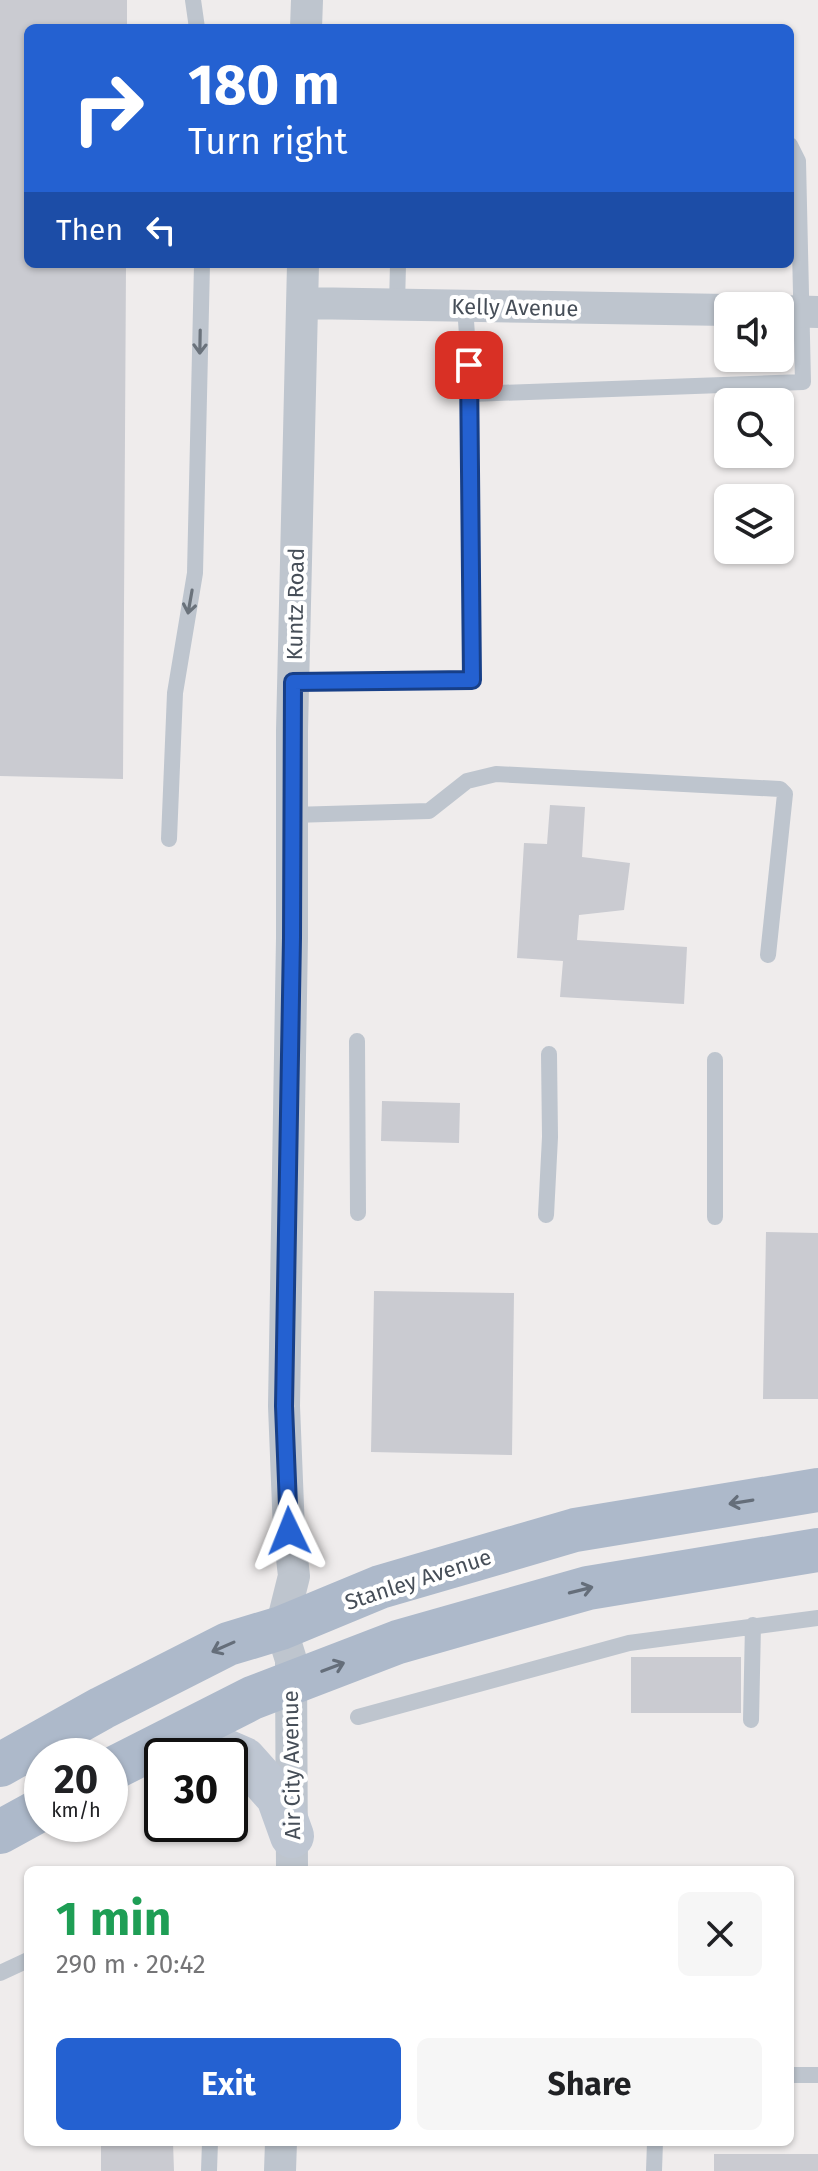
<!DOCTYPE html>
<meta charset="utf-8">
<style>
body{margin:0;font-family:"Fira Sans",sans-serif;background:#f6f6f6;color:#202124;height:100vh;display:flex;flex-direction:column;font-size:30px;white-space:nowrap}
*{box-sizing:border-box;margin:0}
p{font-size:26px;color:#757577}
.icon{flex:none;width:44px;height:44px;fill:none;stroke:currentColor;stroke-width:2;stroke-linecap:round;stroke-linejoin:round}
.map{position:relative;flex:1;overflow:hidden}
.drawer{position:absolute;left:24px;top:1866px;width:770px;height:280px;display:flex;flex-direction:column;background:#fff;border-radius:12px;box-shadow:0 2px 6px #0004}
.drawer>*{flex:none}
.guide{position:absolute;left:24px;top:24px;width:770px;height:244px;border-radius:12px;box-shadow:0 2px 6px #0004;background:#2461d1;color:#fff;overflow:hidden}
.controls{position:absolute;left:714px;top:292px;display:grid;gap:16px}
.controls a{display:grid;place-items:center;width:80px;height:80px;border-radius:12px;background:#fff;box-shadow:0 2px 6px #0004;font-size:40px}
.speed{position:absolute;left:24px;top:1738px;display:flex;gap:16px;font-size:40px;font-weight:700;text-align:center}
.speed>*{display:grid;place-content:center;width:104px;height:104px;border-radius:50%;background:#fff;box-shadow:0 2px 6px #0004;line-height:1}
.speed small{font-size:20px;font-weight:400}
.speed .limit{border:4px solid #111;border-radius:12px;background:#fff;color:#111}
.pin{position:absolute;display:grid;place-items:center;width:68px;height:68px;color:#fff;margin:-34px;border-radius:16px;box-shadow:0 4px 12px #0006}
.me{position:absolute;width:88px;margin:-44px;rotate:358deg;stroke-linejoin:round;filter:drop-shadow(0 0 6px #0008)}
.turn{display:flex;align-items:center;gap:28px;height:168px;padding:0 32px;font-size:36px}
.turn .icon{width:104px;height:104px;stroke-width:2.5}
.turn b{display:block;font-size:56px;line-height:68px}
.then{display:flex;align-items:center;height:76px;padding:0 32px;background:#0003;gap:16px;font-size:30px}
.round{display:grid;place-items:center;flex:none;width:84px;height:84px;border-radius:12px;background:#f6f6f6}
.headline{display:flex;align-items:center;justify-content:space-between;height:136px;padding:0 32px}
h1{font-size:48px;font-weight:700;line-height:60px;color:#1e9e55}
.button{display:flex;gap:16px;margin-top:auto;padding:16px 32px}
.button a{flex:1;height:92px;border-radius:12px;background:#2461d1;color:#fff;font-size:32px;font-weight:700;line-height:92px;text-align:center}
.button a+a{background:#f6f6f6;color:#202124}
.map>svg:first-child{display:block}
.building{fill:#cacbd1}
.lines{fill:none;stroke-linecap:round;stroke-linejoin:round}
.lane{stroke:#bec5ce;stroke-width:16}
.street{stroke:#bec5ce;stroke-width:32}
.secondary{stroke:#bec6d2;stroke-width:44}
.primary{stroke:#adb9ca;stroke-width:44}
.oneway{stroke:#6a727b}
.oneway2{stroke:#656e7a}
.route-casing{stroke:#173f88;stroke-width:20}
.route{stroke:#2461d1;stroke-width:14}
.labels{text-anchor:middle;stroke-width:8;stroke-linejoin:round;paint-order:stroke}
.street-label{font-size:22px;fill:#464e58;stroke:#fff}
</style>
<div class="map">
<svg width="818" height="2171" viewBox="0 0 818 2171">
<rect width="100%" height="100%" fill="#efecec"/>
<path class="building" d="M0 0H127V28H28V264H126L123 779 0 776Z
M550 805 585 807 582 857 630 863 624 910 579 915 577 940 687 947 684 1004 560 997 563 961 517 958 524 843 547 844Z
M382 1101 460 1103 459 1143 381 1141Z
M766 1232 818 1233V1399H763Z
M374 1291 514 1293 512 1455 371 1452Z
M631 1657H741V1713H631Z
M101 2142H173L174 2171H101Z
M714 2154H818V2171H714Z"/>
<g class="lines">
<path class="lane" d="M193 0 197 28
M397 305 398 264
M465 306 471 394 803 382 798 161 790 145
M293 682 472 680 471 394
M292 815 429 811 467 781 496 774 780 789 785 794 768 955
M169 839 175 693 195 573 202 264
M357 1041 358 1213
M546 1215 550 1137 549 1054
M715 1217V1060
M358 1717 629 1643 818 1618
M751 1720 753 1625
M0 1973 28 1960
M790 2075H818
M209 2171 210 2142
M654 2171 655 2142"/>
<path class="street" d="M306 28 307 0
M303 303 728 310
M780 311 818 312
M292 1870 291 1660 281 1628 294 1576 289 1531 284 1406 292 938V731L303 264
M280 2171 281 2142"/>
<path class="secondary" d="M147 1755 174 1749 214 1746 244 1759 278 1797 292 1836"/>
<path class="primary" d="M0 1765 102 1708 228 1644 281 1628 380 1587 575 1530 818 1490
M110 1770 252 1698 398 1642 588 1588 818 1550
M0 1832 42 1809"/>
</g>
<defs><path id="oneway-shaft" d="M-6 0H5M1.5-3L5.5 0L1.5 3" fill="none" stroke-width="1.6" stroke-linecap="round" stroke-linejoin="round" transform="scale(2)"/></defs>
<g class="oneway">
<use href="#oneway-shaft" transform="translate(200 342) rotate(91)"/>
<use href="#oneway-shaft" transform="translate(190 602) rotate(100)"/>
</g>
<g class="oneway2">
<use href="#oneway-shaft" transform="translate(741 1502) rotate(171)"/>
<use href="#oneway-shaft" transform="translate(581 1590) rotate(-14)"/>
<use href="#oneway-shaft" transform="translate(223 1647) rotate(156)"/>
<use href="#oneway-shaft" transform="translate(333 1667) rotate(-21)"/>
</g>
<g class="lines">
<g class="route-casing">
<path id="route" d="M289 1531 284 1406 292 938 293 682 472 680 469 365"/>
</g>
<use href="#route" class="route"/>
</g>
<g class="labels">
<g class="street-label">
<text transform="translate(515 307) rotate(1)" y="8">Kelly Avenue</text>
<text transform="translate(295 604) rotate(-89)" y="8">Kuntz Road</text>
<text transform="translate(418 1579) rotate(-18)" y="8">Stanley Avenue</text>
<text transform="translate(291 1765) rotate(-91)" y="8">Air City Avenue</text>
</g>
</g>
</svg>
<div class="controls">
<a><svg class="icon" aria-label="sound" viewBox="0 0 24 24"><path d="M4 9h4l5-4v14l-5-4H4zM17 9q2 3 0 6"/></svg></a>
<a><svg class="icon" aria-label="search" viewBox="0 0 24 24"><circle cx="10" cy="10" r="6"/><path d="M15 15l6 6"/></svg></a>
<a><svg class="icon" aria-label="layers" viewBox="0 0 24 24"><path d="M12 4l9 5-9 5-9-5zM3 14l9 5 9-5"/></svg></a>
</div>
<div class="speed"><div>20<small>km/h</small></div><div class="limit">30</div></div>
<div class="pin" style="left:469px;top:365px;background:#d93025"><svg class="icon" aria-label="arrive" viewBox="0 0 24 24"><path d="M6 21V4h12l-3 4 3 4H6"/></svg></div>
<svg class="me" style="left:289px;top:1531px" viewBox="-20 -20 40 40"><path d="M0-17L14 15 0 8-14 15z" fill="#2461d1" stroke="#fff" stroke-width="4"/></svg>
<div class="guide">
<div class="turn"><svg class="icon" aria-label="right" viewBox="0 0 24 24"><path d="M7 20v-9h11M14 6l5 5-5 5"/></svg><div><b>180 m</b>Turn right</div></div>
<div class="then">Then<svg class="icon" aria-label="left" viewBox="0 0 24 24"><path d="M17 20v-9H6M10 6l-5 5 5 5"/></svg></div>
</div>
<section class="drawer">
<div class="headline"><div><h1>1 min</h1><p>290 m · 20:42</p></div><a class="round"><svg class="icon" aria-label="close" viewBox="0 0 24 24"><path d="M6 6l12 12M18 6L6 18"/></svg></a></div>
<div class="button"><a>Exit</a><a>Share</a></div>
</section>
</div>
